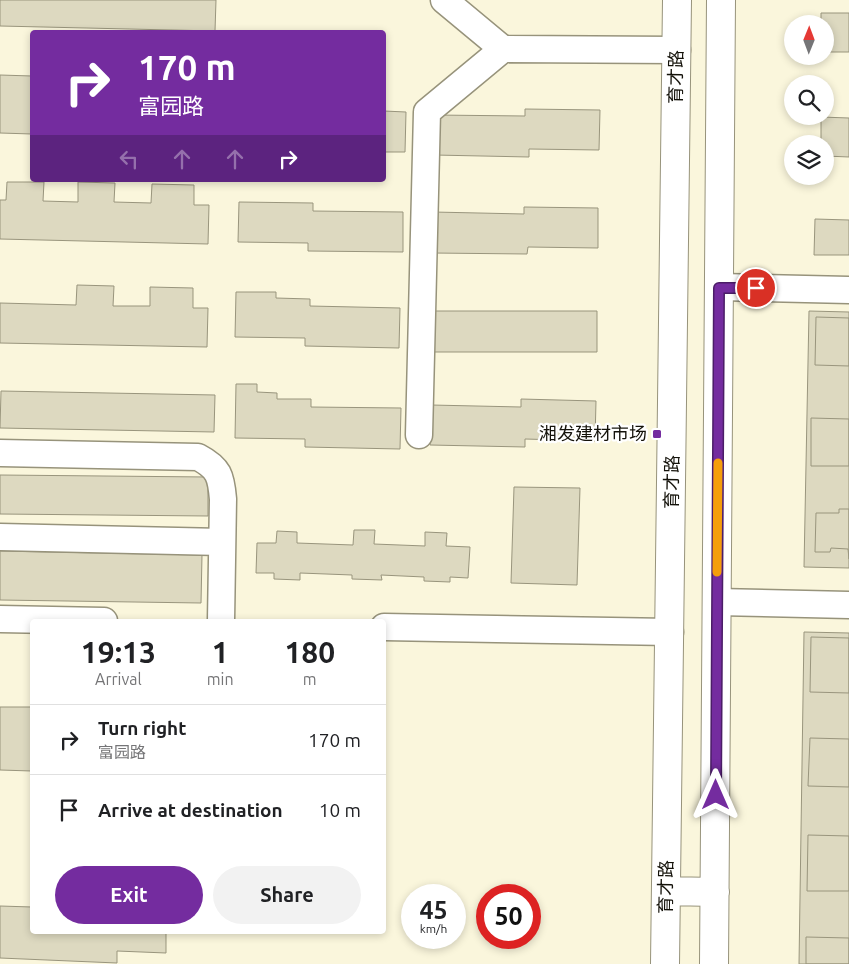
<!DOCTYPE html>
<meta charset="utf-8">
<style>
body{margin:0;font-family:Ubuntu,"Noto Sans SC",sans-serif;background:#f2f2f2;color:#202124;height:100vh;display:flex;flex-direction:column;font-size:19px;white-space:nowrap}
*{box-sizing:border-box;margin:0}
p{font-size:16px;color:#757577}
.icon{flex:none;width:28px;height:28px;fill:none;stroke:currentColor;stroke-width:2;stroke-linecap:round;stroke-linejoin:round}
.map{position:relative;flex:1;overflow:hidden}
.drawer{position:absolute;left:30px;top:619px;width:356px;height:315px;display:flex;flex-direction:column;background:#fff;border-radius:5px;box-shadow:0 2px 8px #0003}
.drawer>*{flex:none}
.top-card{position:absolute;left:30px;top:30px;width:356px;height:152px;border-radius:5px;box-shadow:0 2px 8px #0003;background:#742c9f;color:#fff;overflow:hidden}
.needle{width:32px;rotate:1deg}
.controls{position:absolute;left:784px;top:15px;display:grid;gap:10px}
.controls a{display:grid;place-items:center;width:50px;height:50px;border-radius:50%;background:#fff;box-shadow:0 2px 8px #0003;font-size:25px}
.speed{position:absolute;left:401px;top:884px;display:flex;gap:10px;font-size:25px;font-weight:700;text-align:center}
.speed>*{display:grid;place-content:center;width:65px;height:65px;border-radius:50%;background:#fff;box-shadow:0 2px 8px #0003;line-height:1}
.speed small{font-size:12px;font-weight:400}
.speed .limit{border:8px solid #d22;background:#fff;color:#111}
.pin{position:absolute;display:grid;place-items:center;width:42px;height:42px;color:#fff;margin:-21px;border:2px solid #fff;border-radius:50%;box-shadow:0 1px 5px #0007}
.me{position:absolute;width:55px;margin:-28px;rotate:0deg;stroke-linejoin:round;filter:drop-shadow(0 0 4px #0008)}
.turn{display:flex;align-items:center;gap:18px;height:105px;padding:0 25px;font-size:22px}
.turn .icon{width:65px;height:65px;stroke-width:2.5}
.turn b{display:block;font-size:35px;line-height:42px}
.lanes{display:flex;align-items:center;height:48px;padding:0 25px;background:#0003;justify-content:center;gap:25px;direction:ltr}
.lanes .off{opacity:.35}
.eta{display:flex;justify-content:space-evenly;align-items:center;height:85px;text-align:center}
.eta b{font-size:30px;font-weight:700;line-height:35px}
.primary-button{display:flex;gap:10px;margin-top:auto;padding:10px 25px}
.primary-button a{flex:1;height:58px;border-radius:30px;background:#742c9f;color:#fff;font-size:20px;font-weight:700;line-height:58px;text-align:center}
.primary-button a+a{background:#f2f2f2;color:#202124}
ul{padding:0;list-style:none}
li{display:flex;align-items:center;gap:15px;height:70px;padding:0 25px;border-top:1px solid #e0e0e0}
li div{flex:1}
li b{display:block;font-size:19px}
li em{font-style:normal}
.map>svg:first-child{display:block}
.building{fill:#ddd9c0;stroke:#99957d}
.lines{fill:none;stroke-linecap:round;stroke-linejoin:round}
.minor-casing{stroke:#97937b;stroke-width:29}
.major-casing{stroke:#97937b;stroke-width:30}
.minor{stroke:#fff;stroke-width:26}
.major{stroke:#fff;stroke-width:28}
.route-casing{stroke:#4b1d67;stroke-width:12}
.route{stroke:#742c9f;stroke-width:9}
.slow{stroke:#f59e0b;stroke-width:9}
.poi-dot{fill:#742c9f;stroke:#fff;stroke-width:2}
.labels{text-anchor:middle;stroke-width:4.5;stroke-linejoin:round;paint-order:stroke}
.street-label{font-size:18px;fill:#14120a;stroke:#fff}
.poi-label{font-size:18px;fill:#14120a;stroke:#fff;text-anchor:end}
</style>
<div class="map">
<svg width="849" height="964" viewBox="0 0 849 964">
<rect width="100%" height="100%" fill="#faf6dc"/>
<path class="building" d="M0 0H216L215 31 0 26Z
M821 13H849V52H825V24H821Z
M0 75 32 76V134L0 133Z
M525 109 600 110 599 150 529 149V157L434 155 435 115 525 116Z
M384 111 406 112 405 152H384Z
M821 117 849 118V157L825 156V144H821Z
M7 182H44L43 201 78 202V182L115 183 114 202 151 203 152 184 194 185V205H209L208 244 0 239V200H6Z
M239 202 313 203V211L403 212V252L308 251V243L238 242Z
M524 207 598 208V248L528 247 527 254 432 253 433 212 524 214Z
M815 219 849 220V255H814Z
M77 285 114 286 113 306H150V287L193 288V308H208L207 347 0 343V303L76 305Z
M236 292H276V298L310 299V306L400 308 399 348 305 346V338L235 337Z
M434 311H597V352H434Z
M809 311 849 312V568L804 567Z
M816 317 849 318V366L815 365Z
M236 384H257V392L277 393V399H311V407L401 408 400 449 305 447V439L235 438Z
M1 391 215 395 214 432 0 428Z
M521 399 596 401 595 441 525 439V447L430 445 431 405 521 407Z
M811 418 849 419V466H811Z
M0 475 208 477V516L0 514Z
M514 487 580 488 577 585 511 583Z
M839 509H849V559L848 549 831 548 830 552H815L816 513H839Z
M354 530H375L374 544 425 546V532L447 533 446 546 470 547 468 578 450 577V582L424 581V577L381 575 382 580 352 579V575L300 573V580L274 579V573H256L257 543H276L277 531 297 532V543L353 545Z
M0 551 202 555 201 603 0 600Z
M804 632 849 633V964H799Z
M811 637 849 638V693L810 692Z
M0 707H32V771L0 770Z
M810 738 849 739V787L808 786Z
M808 835 849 836V891H807Z
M0 906 32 907V931H166V953L117 951V963L0 958Z
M806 937 849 938V964H806Z"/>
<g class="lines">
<g class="minor-casing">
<path id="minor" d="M444 0 503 49 677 50
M719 287 849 290
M419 435 427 112 503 49
M0 453 198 457C219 468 221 476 223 499L221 621
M0 537 222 542
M717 602 849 605
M0 619 104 621
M384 627 670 632"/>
</g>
<g class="major-casing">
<path id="major" d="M666 891 715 892
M665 964 677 0
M714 964 721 0"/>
</g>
<use href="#minor" class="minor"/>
<use href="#major" class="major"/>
</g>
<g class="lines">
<g class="route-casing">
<path id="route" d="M716 795 719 288H756"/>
</g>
<use href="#route" class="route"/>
<path class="slow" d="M717 572 718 463"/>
</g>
<rect class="poi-dot" x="652" y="429" width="10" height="10" rx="2.5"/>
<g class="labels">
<g class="street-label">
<text transform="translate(676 77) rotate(-89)" y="6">育才路</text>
<text transform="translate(672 482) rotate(-89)" y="6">育才路</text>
<text transform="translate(666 887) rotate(-89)" y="6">育才路</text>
</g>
<g class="poi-label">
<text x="647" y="440">湘发建材市场</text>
</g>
</g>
</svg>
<div class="controls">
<a><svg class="needle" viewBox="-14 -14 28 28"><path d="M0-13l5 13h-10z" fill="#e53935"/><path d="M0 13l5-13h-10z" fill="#757577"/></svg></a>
<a><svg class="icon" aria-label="search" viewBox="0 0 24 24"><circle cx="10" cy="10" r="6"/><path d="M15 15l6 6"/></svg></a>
<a><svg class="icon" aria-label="layers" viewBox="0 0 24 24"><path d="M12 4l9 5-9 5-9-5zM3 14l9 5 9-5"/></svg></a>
</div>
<div class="speed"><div>45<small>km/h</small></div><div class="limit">50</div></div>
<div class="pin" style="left:756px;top:288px;background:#d93025"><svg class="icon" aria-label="arrive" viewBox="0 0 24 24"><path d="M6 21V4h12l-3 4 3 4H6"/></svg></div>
<svg class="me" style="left:716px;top:795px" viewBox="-20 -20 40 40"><path d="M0-17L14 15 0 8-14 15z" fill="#742c9f" stroke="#fff" stroke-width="4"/></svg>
<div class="top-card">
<div class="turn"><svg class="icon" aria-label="right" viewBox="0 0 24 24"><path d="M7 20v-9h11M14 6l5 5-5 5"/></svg><div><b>170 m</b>富园路</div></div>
<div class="lanes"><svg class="icon off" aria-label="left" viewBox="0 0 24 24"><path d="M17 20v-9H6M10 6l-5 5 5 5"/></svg><svg class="icon off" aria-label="ahead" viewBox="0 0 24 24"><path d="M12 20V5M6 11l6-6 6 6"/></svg><svg class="icon off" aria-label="ahead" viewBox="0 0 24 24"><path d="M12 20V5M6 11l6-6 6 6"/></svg><svg class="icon" aria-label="right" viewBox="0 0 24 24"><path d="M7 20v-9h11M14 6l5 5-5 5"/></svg></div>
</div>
<section class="drawer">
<div class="eta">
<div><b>19:13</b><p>Arrival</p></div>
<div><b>1</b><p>min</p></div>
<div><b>180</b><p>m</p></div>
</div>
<ul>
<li><svg class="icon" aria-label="right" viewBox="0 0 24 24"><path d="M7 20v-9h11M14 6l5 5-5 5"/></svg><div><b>Turn right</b><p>富园路</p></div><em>170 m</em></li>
<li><svg class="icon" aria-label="arrive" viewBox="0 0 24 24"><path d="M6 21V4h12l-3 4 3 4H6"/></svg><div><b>Arrive at destination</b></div><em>10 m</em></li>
</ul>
<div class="primary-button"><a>Exit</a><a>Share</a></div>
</section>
</div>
